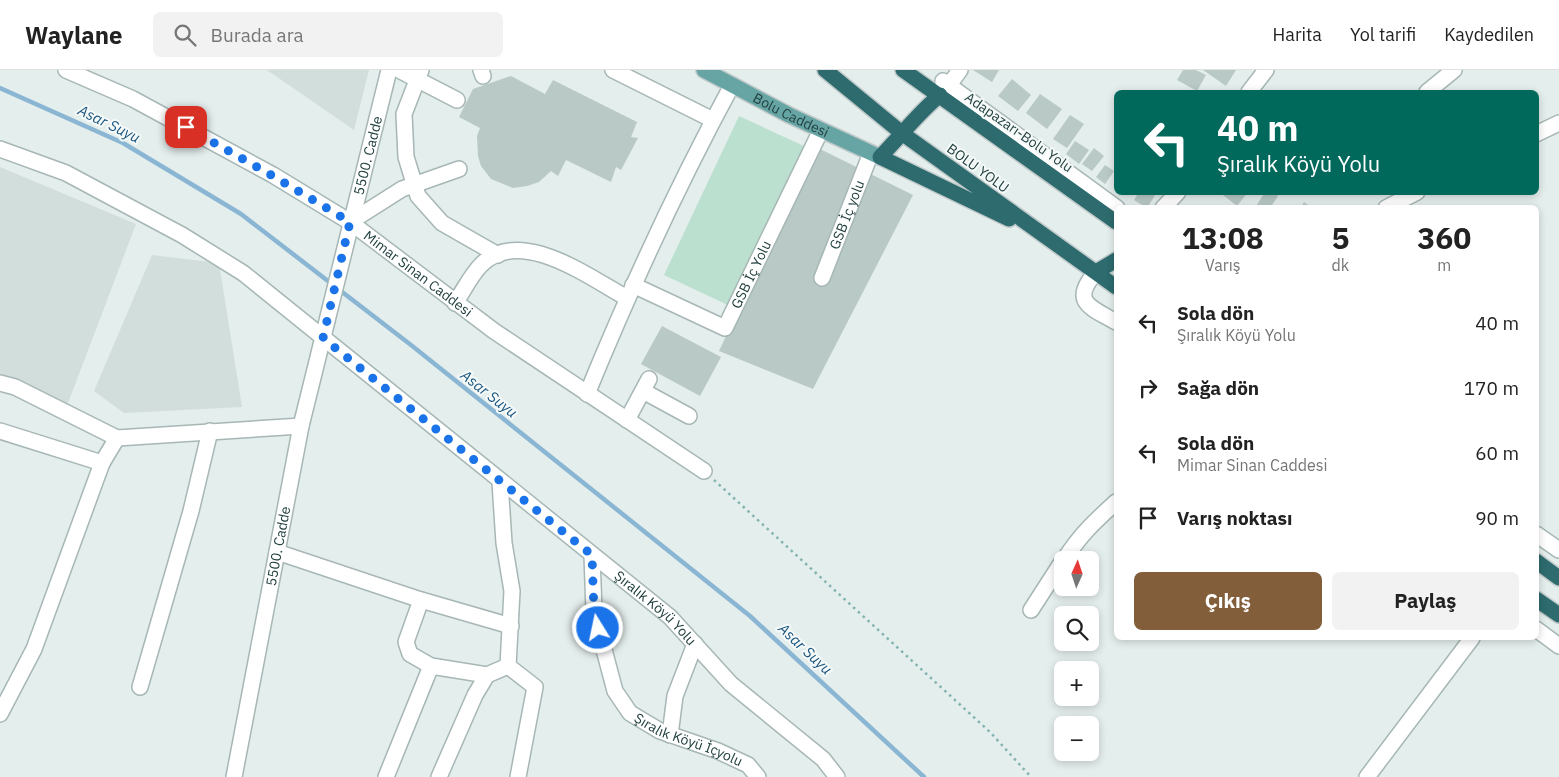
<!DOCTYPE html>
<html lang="tr">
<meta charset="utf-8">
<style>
body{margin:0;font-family:"IBM Plex Sans",sans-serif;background:#f2f2f2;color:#222;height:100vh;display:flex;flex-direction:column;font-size:19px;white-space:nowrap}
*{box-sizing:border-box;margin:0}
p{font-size:16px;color:#767676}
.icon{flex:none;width:28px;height:28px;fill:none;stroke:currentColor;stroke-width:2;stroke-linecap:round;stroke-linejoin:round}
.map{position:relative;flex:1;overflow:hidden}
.sheet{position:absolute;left:1114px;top:135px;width:425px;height:435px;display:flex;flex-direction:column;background:#fff;border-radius:8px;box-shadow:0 2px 8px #0003}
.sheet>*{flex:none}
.banner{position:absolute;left:1114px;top:20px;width:425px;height:105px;border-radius:8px;box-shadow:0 2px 8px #0003;background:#00695c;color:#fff;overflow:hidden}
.needle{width:32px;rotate:3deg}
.controls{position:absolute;left:1054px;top:481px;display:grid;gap:10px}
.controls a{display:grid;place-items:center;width:45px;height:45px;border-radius:8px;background:#fff;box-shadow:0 2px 8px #0003;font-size:25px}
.pin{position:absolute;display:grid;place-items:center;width:42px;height:42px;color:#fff;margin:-21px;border-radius:10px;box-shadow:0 2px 8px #0006}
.me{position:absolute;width:55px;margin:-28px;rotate:350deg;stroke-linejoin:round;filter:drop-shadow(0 0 4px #0008)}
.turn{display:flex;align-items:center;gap:18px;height:105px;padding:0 20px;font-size:22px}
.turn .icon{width:65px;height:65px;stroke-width:2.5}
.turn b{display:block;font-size:35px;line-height:42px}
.eta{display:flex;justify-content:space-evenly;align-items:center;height:85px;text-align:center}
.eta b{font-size:30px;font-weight:700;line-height:35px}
.button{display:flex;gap:10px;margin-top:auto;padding:10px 20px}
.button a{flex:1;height:58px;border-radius:8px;background:#825e3b;color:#fff;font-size:20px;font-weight:700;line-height:58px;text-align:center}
.button a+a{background:#f2f2f2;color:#222}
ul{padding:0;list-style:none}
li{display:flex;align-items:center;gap:15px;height:65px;padding:0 20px}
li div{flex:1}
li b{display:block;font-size:19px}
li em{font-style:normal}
header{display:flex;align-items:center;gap:30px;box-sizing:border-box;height:70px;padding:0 25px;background:#fff;border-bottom:1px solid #e0e0e0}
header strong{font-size:24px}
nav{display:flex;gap:28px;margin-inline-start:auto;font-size:18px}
.search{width:350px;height:45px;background:#f2f2f2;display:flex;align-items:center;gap:12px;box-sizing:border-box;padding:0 18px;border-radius:8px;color:#767676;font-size:19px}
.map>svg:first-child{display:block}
.built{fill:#d2dedc}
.green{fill:#bce0cf}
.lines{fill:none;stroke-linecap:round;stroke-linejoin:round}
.stream{stroke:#8ab6d4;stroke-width:4.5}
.building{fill:#b9c9c6}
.minor-casing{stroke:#a6b7b5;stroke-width:18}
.major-casing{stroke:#c1caca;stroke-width:18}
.highway-casing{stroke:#c1caca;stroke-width:18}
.path{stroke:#83b3b0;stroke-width:2.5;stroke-dasharray:2.5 4;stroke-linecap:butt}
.minor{stroke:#fff;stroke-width:15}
.major{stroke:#67a5a5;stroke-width:15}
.highway{stroke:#2d6b6e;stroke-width:15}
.route{stroke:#1a73e8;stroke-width:9;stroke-dasharray:0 16.2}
.labels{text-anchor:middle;stroke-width:4;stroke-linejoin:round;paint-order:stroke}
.street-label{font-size:14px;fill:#224140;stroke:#f5faf9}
.water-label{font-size:15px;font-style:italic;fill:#1a557f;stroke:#f5faf9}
</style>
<header>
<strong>Waylane</strong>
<div class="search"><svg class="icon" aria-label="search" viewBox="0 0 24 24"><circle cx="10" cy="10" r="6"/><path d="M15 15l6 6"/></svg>Burada ara</div>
<nav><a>Harita</a><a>Yol tarifi</a><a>Kaydedilen</a></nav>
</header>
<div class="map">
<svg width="1559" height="707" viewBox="0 0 1559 707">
<rect width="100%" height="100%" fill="#e4eeec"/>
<path class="built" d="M267 0H369L354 60Z
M0 97 136 154 62 349 0 318Z
M152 185 219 193 242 337 124 343 94 321Z"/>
<path class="green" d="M739 46 806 77 732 237 664 205Z"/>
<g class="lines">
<path class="stream" d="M0 18 123 73 241 144 411 275 750 546 924 707"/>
</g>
<path class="building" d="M973 0H999L992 12Z
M1183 0H1196L1206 5 1197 21 1177 10Z
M1203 0H1236L1226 16Z
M511 6 545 24 553 10 637 52 631 67 638 68 621 100 616 97 611 112 566 90 558 106 551 101 539 112 527 116 513 118 491 109 481 96 478 86 477 66 480 58 459 47 473 19Z
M1012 9 1031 25 1018 41 998 26Z
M1040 24 1062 39 1047 59 1026 43Z
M1070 45 1084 54 1067 78 1053 69Z
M1075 71 1089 80 1079 94 1066 84Z
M816 77 913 125 813 319 719 281Z
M1094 78 1104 86 1092 101 1082 94Z
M1105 95 1114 101 1105 114 1096 107Z
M1139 122H1157L1147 138 1134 130Z
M1225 122H1248L1237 136 1223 125Z
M1265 122H1273L1278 126 1270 138H1255Z
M1304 132 1312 138H1301Z
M662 256 721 287 700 326 641 294Z"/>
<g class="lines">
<g class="minor-casing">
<g id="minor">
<path id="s1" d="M66 0 133 29 273 105 350 152 494 261 704 401"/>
<path d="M399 0 457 30"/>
<path d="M421 0 404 44 406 87 418 126 442 153 498 185"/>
<path d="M481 0 483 6"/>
<path d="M613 0 713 50"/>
<path d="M943 11 1117 138"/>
<path d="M949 15 960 0"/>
<path d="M1249 22 1266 0"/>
<path d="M1427 22 1454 0"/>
<path d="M1536 64 1559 53"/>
<path id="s2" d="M0 79 66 103 182 165 243 203 670 547 731 614 823 689 837 707"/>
<path d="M1163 138 1178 122"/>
<path d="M1386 138 1417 122"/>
<path d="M350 152 402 119 459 99"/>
<path d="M1096 202C1070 232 1090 237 1116 252"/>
<path id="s3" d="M822 208 871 83"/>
<path id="s4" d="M633 215 725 258 821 60"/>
<path d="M455 233C464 220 471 205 481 195 520 155 590 208 627 228"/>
<path d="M0 313 15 317 117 368 301 356"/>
<path d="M643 321 689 346"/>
<path d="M587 324C630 219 678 115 732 15"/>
<path d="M627 350 649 309"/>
<path d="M0 361 102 393 117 368"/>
<path d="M500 412 504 473 512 521 508 596"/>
<path d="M1536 464 1559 480"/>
<path d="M277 482 421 530 511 556"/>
<path id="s5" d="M592 485 594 542 615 621 630 643 660 661 718 681 748 695 758 707"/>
<path d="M1064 490C1081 464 1093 453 1116 432"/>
<path d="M421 530 406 572 410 584 431 596 487 605"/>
<path d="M1031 540 1062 492"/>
<path d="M1536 559 1559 576"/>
<path d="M508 596 535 617 518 707"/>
<path d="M140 617 191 441 210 361"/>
<path d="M0 644 34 579 102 393"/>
<path d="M670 665 675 626 695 574"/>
<path id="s6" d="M234 707 301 356 389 0"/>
<path d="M386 707 431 596"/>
<path d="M439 707 475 625 487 605 508 596"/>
<path d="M1367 707 1472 568"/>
</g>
</g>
<g class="major-casing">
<g id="major">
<path id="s7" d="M704 0 789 45 880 87"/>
</g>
</g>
<g class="highway-casing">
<path id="highway" d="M825 0 903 64 1116 217
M903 0 1116 152
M940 25C917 44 900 67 880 87L1009 149
M1096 202 1116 190
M1536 491 1559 508
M1536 529 1559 545"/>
</g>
<path class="path" d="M714 410 990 662 1031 707"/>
<use href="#minor" class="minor"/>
<use href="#major" class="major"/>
<use href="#highway" class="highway"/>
</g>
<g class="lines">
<path class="route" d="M186 57 273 106 350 152 323 268 592 485 594 542 598 558"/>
</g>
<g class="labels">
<g class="street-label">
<text dy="5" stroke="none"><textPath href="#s7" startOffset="98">Bolu Caddesi</textPath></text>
<text transform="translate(1019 62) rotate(35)" y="5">Adapazarı-Bolu Yolu</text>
<text dy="5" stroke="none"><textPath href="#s6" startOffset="636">5500. Cadde</textPath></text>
<text transform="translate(978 98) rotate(36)" y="5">BOLU YOLU</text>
<text dy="5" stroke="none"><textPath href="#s3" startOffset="68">GSB İç yolu</textPath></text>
<text dy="5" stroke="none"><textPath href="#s1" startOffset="408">Mimar Sinan Caddesi</textPath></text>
<text dy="5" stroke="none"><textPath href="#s4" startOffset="161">GSB İç Yolu</textPath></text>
<text dy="5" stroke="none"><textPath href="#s6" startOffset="235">5500. Cadde</textPath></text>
<text dy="5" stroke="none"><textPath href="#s2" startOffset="805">Şıralık Köyü Yolu</textPath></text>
<text dy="5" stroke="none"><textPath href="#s5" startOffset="230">Şıralık Köyü İçyolu</textPath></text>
</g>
<g class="water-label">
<text transform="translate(109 54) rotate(26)" y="5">Asar Suyu</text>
<text transform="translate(489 324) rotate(38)" y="5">Asar Suyu</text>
<text transform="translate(805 579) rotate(43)" y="5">Asar Suyu</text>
</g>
</g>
</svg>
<div class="controls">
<a><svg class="needle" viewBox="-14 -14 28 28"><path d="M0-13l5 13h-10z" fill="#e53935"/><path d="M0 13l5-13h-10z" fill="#767676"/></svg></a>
<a><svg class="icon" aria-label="search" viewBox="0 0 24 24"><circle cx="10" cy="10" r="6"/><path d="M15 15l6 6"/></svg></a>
<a>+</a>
<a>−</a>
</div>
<div class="pin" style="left:186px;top:57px;background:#d93025"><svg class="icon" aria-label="arrive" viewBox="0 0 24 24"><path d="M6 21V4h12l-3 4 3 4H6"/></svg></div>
<svg class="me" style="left:598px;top:558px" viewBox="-20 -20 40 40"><circle r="17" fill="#1a73e8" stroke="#fff" stroke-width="3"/><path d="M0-11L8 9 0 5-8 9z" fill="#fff"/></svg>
<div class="banner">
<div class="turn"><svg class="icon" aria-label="left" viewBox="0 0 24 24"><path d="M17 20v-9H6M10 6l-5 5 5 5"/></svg><div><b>40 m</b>Şıralık Köyü Yolu</div></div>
</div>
<section class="sheet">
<div class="eta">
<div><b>13:08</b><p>Varış</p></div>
<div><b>5</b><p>dk</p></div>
<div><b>360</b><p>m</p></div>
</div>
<ul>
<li><svg class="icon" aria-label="left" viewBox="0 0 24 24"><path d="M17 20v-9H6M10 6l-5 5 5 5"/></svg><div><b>Sola dön</b><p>Şıralık Köyü Yolu</p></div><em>40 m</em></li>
<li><svg class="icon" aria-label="right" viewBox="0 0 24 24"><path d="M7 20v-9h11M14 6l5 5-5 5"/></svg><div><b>Sağa dön</b></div><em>170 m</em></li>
<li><svg class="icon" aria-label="left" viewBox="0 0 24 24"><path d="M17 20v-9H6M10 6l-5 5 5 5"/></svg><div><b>Sola dön</b><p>Mimar Sinan Caddesi</p></div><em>60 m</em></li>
<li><svg class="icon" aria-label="arrive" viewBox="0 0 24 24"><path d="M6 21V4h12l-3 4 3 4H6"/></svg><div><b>Varış noktası</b></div><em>90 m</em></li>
</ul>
<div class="button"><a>Çıkış</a><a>Paylaş</a></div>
</section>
</div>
